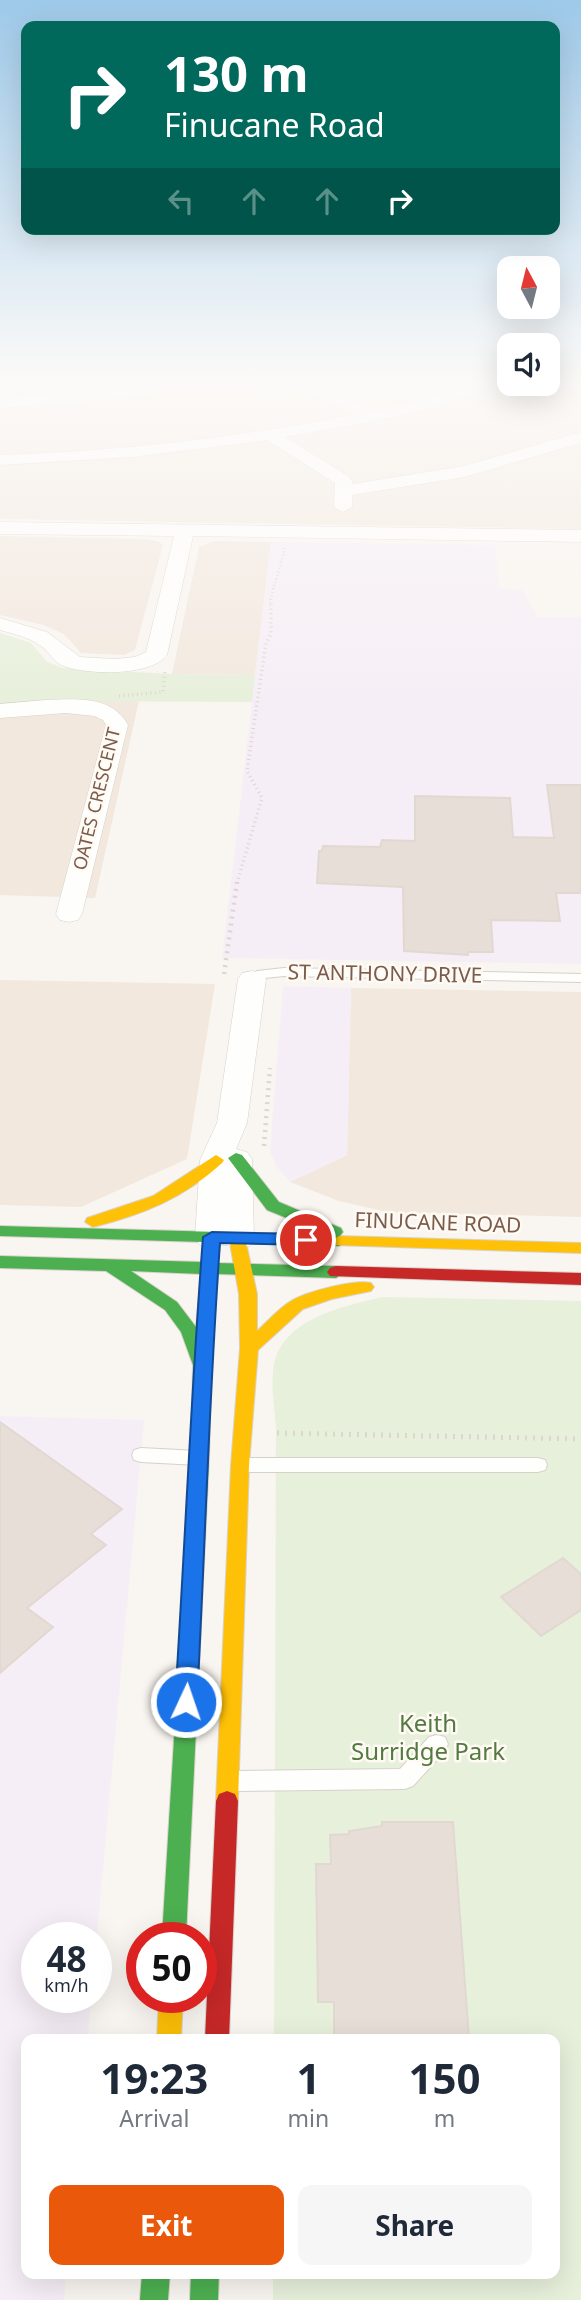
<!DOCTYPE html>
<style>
body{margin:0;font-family:"Noto Sans",sans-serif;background:#f6f6f7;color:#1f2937;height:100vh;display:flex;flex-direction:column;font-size:26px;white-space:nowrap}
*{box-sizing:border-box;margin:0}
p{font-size:23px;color:#747a83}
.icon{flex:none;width:38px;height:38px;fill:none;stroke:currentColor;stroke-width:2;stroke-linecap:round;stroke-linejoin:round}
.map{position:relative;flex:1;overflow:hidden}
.side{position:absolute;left:21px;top:2034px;width:539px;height:245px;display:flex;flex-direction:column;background:#fff;border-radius:14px;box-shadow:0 7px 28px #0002}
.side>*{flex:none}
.guide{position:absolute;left:21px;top:21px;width:539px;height:214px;border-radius:14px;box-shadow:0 7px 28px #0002;background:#00695c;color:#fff;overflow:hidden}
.needle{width:46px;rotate:353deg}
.fabs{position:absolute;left:497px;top:256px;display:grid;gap:14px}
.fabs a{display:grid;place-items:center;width:63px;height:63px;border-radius:14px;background:#fff;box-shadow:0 7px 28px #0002;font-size:35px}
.speed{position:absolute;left:21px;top:1922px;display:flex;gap:14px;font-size:35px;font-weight:700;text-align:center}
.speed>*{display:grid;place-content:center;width:91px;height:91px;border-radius:50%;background:#fff;box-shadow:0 7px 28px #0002;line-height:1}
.speed small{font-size:18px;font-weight:400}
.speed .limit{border:10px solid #d22;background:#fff;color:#111}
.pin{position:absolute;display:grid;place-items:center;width:60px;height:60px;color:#fff;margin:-30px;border:4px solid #fff;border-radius:50%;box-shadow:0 2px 7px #0007}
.me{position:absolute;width:77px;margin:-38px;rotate:3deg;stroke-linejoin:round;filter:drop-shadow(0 0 5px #0008)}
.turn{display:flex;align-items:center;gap:24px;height:147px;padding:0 28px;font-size:32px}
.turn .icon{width:91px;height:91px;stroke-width:2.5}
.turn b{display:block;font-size:49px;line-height:60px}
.lanes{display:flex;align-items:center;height:66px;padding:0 28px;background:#0003;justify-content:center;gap:35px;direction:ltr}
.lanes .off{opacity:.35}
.eta{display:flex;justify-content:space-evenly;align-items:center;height:119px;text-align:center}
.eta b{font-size:42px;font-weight:700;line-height:49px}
.action{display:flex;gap:14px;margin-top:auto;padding:14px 28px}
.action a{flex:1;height:80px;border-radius:14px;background:#ea580c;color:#fff;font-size:28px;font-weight:700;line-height:80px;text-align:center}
.action a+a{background:#f6f6f7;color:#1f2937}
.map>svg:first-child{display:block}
.residential{fill:#f2e8de}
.education{fill:#f6eef6}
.green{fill:#e7f0db}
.building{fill:#e6ded7;stroke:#e2d8d2;stroke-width:2}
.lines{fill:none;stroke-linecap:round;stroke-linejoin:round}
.lane-casing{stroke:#d7d1cb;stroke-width:2}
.street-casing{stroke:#d7d1cb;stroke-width:1}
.fast-casing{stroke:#d9d2cb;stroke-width:2}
.slow-casing{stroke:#d9d2cb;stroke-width:2}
.jam-casing{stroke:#d9d2cb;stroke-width:2}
.path-far3{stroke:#dcd5d0;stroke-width:2.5;stroke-dasharray:1 2.5;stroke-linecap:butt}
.path-far2{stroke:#dcd5d0;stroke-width:3.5;stroke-dasharray:1 3.5;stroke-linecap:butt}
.path-far1{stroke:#dcd5d0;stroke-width:4.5;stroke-dasharray:2 5;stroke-linecap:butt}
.path{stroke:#dcd5d0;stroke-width:5;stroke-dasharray:2 6;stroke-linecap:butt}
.lane{fill:#fefefd;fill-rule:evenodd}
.street{fill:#fefefd;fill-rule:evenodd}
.fast{fill:#4caf50;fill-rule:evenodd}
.slow{fill:#ffc107;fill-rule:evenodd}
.jam{fill:#c62828;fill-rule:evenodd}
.route{fill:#1a73e8;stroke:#114b97;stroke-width:2}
.labels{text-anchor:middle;stroke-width:5;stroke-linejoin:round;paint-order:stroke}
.far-street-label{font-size:18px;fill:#7a5c4d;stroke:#fffaf3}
.street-label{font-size:21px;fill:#7a5c4d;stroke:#fffaf3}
.near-park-label{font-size:24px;fill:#537a41;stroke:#fffaf3}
</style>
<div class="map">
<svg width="581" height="2300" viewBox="0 0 581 2300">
<rect width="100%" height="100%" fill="#f9f5f0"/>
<path class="residential" d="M0 384H581V529L0 519Z
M0 536 148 539 160 542 163 545 135 650 124 655 81 653 64 634 43 625 0 615Z
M215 541 271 542 255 675 172 674 199 547Z
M59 701H139L95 898 0 895V705Z
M0 980 215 984 187 1159 81 1207 0 1205Z
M351 988 581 992V1217L387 1212 339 1201 290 1182 347 1155Z"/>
<path class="education" d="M271 542 495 545 499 588 522 590 538 617H581V964L222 958Z
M283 986 351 988 347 1155 290 1182 277 1167 270 1152Z
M0 1416 144 1420 96 1945V1937H37V1997H91L88 2039H26V2273H66L64 2300H0Z"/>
<path class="green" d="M0 633 31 643 47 662 63 668 172 674 255 675 252 702 59 701 0 705Z
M382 1297 581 1301V2300H273V2273H555V2039H274L276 1428C275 1410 271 1391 273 1373 276 1320 341 1307 382 1297Z"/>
<path class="building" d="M547 785H581V893H556L560 921 491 920 493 952H468V955L404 951 403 887 317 883 319 851H322L323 846 380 847 382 840 415 841V796L510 798 513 837 554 838Z
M0 1422 122 1509 91 1534 106 1545 27 1608 53 1627 0 1673Z
M563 1558 581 1574V1610L541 1636 501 1597Z
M382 1822H453L469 2039 334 2036V2002H318L316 1864H331L330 1835 349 1834V1831L382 1826Z"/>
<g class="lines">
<g class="lane-casing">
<path id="lane" d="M284 968 581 974V982L284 976 265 978 252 983 245 979 257 971Z
M141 1448 198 1451 205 1453 207 1458 205 1463 198 1465 141 1462 134 1460 132 1455 134 1450Z
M243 1458H538L545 1460 547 1465 545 1470 538 1472H243L236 1470 234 1465 236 1460Z
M437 1735 445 1737 448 1744 445 1751 413 1786 405 1789 234 1791 226 1788 223 1781 226 1774 234 1771 400 1769 429 1737Z"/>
</g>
<g class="street-casing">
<path id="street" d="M155 384H205L197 389 76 403 0 408V398Z
M289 384H311L374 410 427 398 467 384H488C466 408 323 430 285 437L350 477 353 484 464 466 581 432V443L464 477 352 495V507L343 512 334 507 335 483 267 440 132 457 0 465V455C119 451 238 438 355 414Z
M0 522 581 530V542L193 536 167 655C151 677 84 675 61 665 53 661 49 651 41 646 29 637 14 634 0 630V618L47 632 80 657 115 659 135 657 146 652 174 536 0 534Z
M46 700C76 699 112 695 128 725L82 914 78 920 69 922 60 920 56 914 106 725 103 720 94 716 66 713 0 718V704Z
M252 971 262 973 266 979 247 1123 236 1149 247 1152 252 1159 254 1238 249 1246C236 1249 236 1246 225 1245 216 1244 213 1248 200 1245L195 1237 200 1160 217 1123 238 979 242 973Z"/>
</g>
<g class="fast-casing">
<path id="fast" d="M236 1153 242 1155 279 1202 341 1228 343 1232 340 1236 347 1241 339 1246 220 1243 218 1263 336 1266 345 1272 336 1278 218 1274 211 1365 209 1458 186 1937H162L191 1458 193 1365 181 1332 165 1310 106 1271 0 1268V1256L202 1262 203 1242 0 1236V1226L328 1235 267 1210 228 1158ZM131 1271 201 1274 196 1327 177 1302Z
M142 2273H170L168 2300H140Z
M191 2273H219L218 2300H190Z"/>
</g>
<g class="slow-casing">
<path id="slow" d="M216 1155 224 1160 222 1163C184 1198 142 1215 93 1227L85 1222 87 1218 153 1196Z
M237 1233 245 1238 257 1294V1331C268 1321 279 1308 291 1301 305 1292 355 1279 371 1283L374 1287 371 1291 332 1299 303 1309 258 1350 249 1465 238 1801 235 1808 227 1811 219 1808 216 1801 231 1465 240 1348 239 1294 229 1238Z
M339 1236 581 1243V1253L333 1245 331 1241Z
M159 1997H183L181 2039H157Z"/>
</g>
<g class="jam-casing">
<path id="jam" d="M336 1266 581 1273V1285L330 1276 327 1272 330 1268Z
M227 1791 235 1794 238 1801 229 2039H205L216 1801 219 1794Z"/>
</g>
<path class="path-far3" d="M270 603C272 587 285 557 284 548"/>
<path class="path-far2" d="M119 696 163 692 165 672
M237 883 262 798 247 771 266 643 271 634V601"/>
<path class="path-far1" d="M224 974 237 882
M264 1146 270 1068"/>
<path class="path" d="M277 1433 581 1439"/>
<use href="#lane" class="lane"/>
<use href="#street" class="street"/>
<use href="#fast" class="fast"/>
<use href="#slow" class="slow"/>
<use href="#jam" class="jam"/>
</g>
<linearGradient id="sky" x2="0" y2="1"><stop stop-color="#9ec9e9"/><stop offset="0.54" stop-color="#fcfaf8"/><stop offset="1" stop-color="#fcfaf8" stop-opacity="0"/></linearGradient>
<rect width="581" height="706" fill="url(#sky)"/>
<path class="route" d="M212 1232 306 1234 315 1240 306 1245 220 1243C209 1396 205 1549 197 1702L194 1709 186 1711 179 1709 175 1702C185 1547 191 1392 203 1237Z"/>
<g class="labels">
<g class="far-street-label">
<text transform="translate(97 799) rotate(-76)" y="6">OATES CRESCENT</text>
</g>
<g class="street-label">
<text transform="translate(385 974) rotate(1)" y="7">ST ANTHONY DRIVE</text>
<text transform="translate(438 1223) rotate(2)" y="7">FINUCANE ROAD</text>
</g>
<g class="near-park-label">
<text x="428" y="1732">Keith<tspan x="428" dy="28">Surridge Park</tspan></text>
</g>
</g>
</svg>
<div class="fabs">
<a><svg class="needle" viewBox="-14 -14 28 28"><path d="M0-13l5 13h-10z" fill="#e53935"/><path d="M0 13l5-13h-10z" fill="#747a83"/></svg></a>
<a><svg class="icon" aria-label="sound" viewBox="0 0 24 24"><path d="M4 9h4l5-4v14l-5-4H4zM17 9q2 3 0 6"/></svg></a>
</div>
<div class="speed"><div>48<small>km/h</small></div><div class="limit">50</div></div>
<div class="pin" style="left:306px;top:1240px;background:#d93025"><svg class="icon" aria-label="arrive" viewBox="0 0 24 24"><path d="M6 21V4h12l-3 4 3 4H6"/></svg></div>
<svg class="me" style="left:186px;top:1702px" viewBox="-20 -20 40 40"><circle r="17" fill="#1a73e8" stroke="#fff" stroke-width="3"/><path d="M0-11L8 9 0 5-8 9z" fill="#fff"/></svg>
<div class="guide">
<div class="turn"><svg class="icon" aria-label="right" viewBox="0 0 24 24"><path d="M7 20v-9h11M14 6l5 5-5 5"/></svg><div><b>130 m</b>Finucane Road</div></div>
<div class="lanes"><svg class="icon off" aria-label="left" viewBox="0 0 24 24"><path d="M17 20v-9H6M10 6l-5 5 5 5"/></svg><svg class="icon off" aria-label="ahead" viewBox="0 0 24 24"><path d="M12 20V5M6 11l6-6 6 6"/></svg><svg class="icon off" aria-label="ahead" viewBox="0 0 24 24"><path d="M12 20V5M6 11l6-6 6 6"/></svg><svg class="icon" aria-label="right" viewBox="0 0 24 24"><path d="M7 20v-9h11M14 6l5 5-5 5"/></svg></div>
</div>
<section class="side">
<div class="eta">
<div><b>19:23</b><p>Arrival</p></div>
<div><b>1</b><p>min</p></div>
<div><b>150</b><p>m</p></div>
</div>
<div class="action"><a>Exit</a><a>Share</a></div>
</section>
</div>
